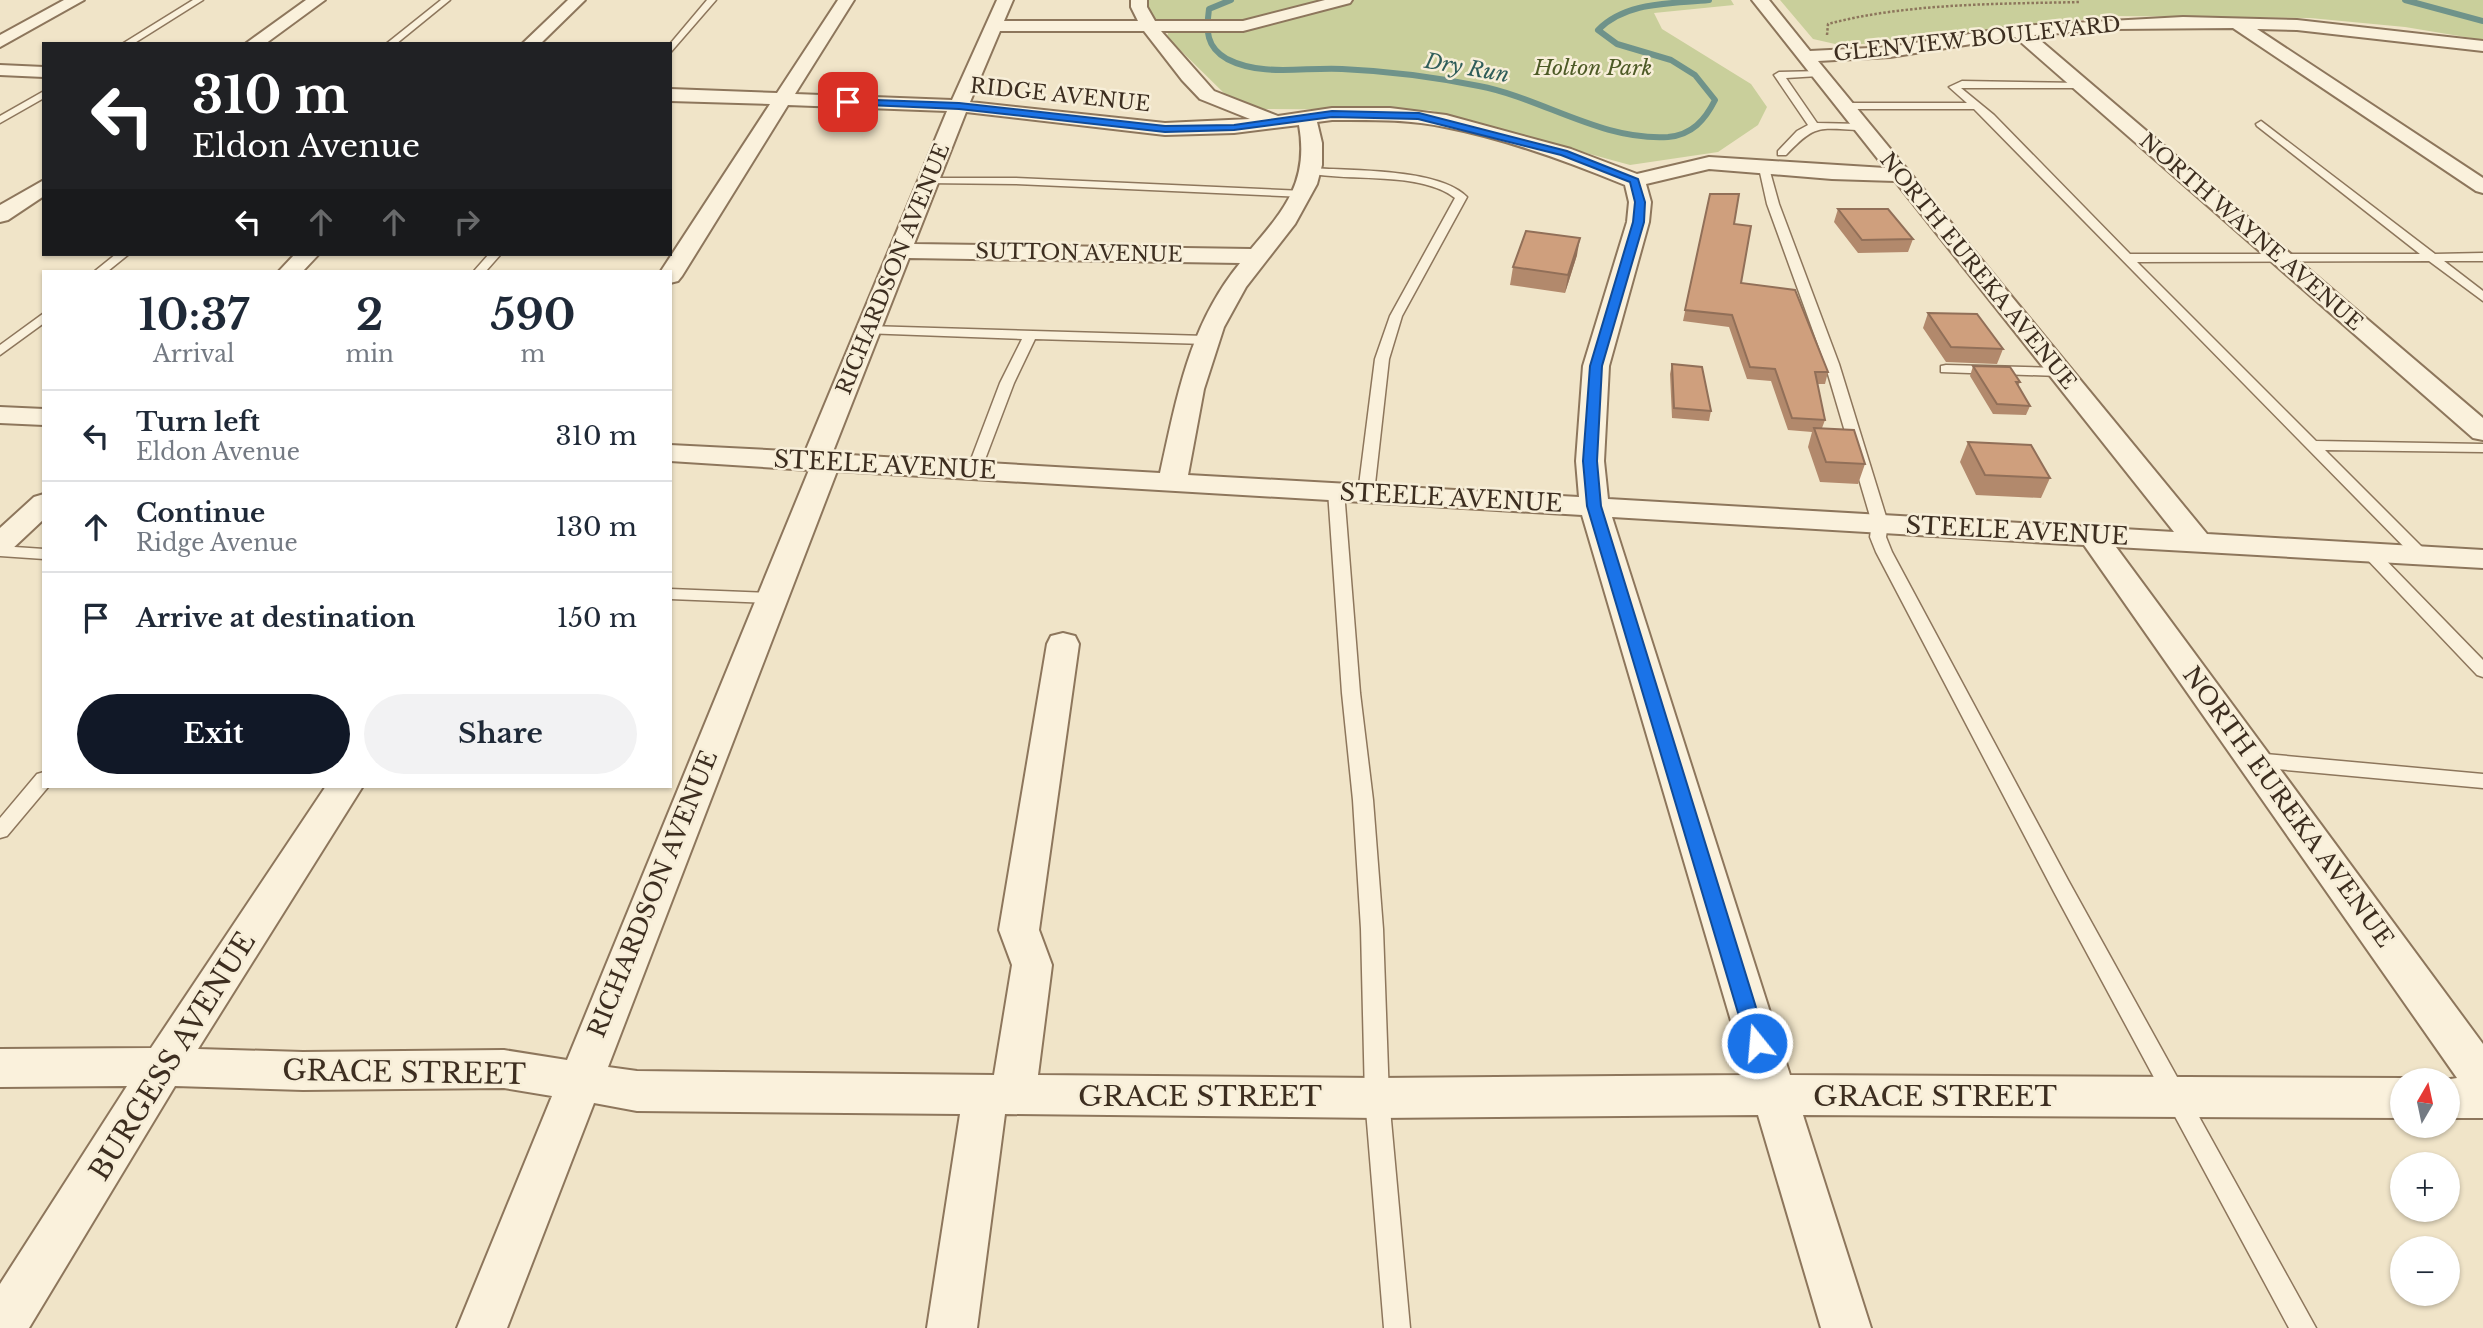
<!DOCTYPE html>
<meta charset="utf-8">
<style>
body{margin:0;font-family:"Libre Baskerville",serif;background:#f2f2f3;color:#1f2937;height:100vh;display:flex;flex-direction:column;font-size:26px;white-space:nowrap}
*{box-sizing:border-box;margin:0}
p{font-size:23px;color:#747a83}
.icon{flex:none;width:38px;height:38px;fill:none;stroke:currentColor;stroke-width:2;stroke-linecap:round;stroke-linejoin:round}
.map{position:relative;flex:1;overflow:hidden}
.details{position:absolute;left:42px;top:270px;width:630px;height:518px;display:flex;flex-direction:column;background:#fff;border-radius:0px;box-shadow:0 2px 5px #0004}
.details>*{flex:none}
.banner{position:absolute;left:42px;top:42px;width:630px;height:214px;border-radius:0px;box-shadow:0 2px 5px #0004;background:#202124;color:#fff;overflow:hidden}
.needle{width:46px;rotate:9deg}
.tools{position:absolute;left:2390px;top:1068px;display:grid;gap:14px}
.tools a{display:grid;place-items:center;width:70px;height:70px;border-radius:50%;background:#fff;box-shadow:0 2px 5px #0004;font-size:35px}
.pin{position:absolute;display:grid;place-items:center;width:60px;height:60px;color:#fff;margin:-30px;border-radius:14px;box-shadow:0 4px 10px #0006}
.me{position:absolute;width:77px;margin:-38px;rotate:343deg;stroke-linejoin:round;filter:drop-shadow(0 0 5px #0008)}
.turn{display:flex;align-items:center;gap:24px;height:147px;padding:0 35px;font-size:32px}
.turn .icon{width:91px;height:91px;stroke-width:2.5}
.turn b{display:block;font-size:49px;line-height:60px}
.lanes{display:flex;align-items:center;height:66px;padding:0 35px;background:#0003;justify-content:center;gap:35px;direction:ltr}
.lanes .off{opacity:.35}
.eta{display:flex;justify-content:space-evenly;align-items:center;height:119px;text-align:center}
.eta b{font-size:42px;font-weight:800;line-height:49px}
.primary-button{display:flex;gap:14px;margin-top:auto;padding:14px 35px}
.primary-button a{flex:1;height:80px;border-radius:42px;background:#111827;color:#fff;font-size:28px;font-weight:800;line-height:80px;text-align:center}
.primary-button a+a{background:#f2f2f3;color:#1f2937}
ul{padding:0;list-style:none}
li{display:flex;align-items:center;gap:21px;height:91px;padding:0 35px;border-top:2px solid #e0e1e3}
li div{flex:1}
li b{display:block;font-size:26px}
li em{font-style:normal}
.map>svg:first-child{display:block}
.green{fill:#c9cf9b}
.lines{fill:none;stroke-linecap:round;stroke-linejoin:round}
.stream{stroke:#6f938a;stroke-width:6}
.lane-casing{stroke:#8d765c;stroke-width:3}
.street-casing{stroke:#8d765c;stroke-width:4}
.path{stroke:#8d765c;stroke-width:2.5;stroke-dasharray:2.5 2;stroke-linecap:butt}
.lane{fill:#faf1dc;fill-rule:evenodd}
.street{fill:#faf1dc;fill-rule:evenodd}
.wall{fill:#b2896c}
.shaded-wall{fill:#916f58}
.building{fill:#cf9f7d;stroke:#916f58;stroke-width:2}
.route{fill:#1a73e8;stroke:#114b97;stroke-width:2}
.labels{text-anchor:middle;stroke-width:5;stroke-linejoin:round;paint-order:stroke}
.far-street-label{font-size:21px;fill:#3d2e20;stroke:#f7eed8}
.far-water-label{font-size:21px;font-style:italic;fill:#2f5d5a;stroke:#f7eed8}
.far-park-label{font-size:21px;font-style:italic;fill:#4d5a26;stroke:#f7eed8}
.street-label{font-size:24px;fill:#3d2e20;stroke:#f7eed8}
.near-street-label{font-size:28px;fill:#3d2e20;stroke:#f7eed8}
</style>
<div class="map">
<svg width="2483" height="1328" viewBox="0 0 2483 1328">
<rect width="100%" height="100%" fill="#f0e4c8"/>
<path class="green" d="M1147 0H1731L1734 5 1654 13 1662 29 1751 84 1767 107 1758 125 1718 152 1630 165 1429 110 1258 109 1231 100 1167 37 1168 33 1147 12Z
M1780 0H2483V40L2405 27 2310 18 2116 16 1844 46 1813 39Z"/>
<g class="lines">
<path class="stream" d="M1231 0 1209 9C1206 31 1206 47 1227 59 1262 77 1303 67 1342 69 1388 71 1434 77 1479 86 1542 98 1601 141 1668 137 1692 135 1705 120 1715 100L1695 75 1671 60 1617 44 1598 30C1626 1 1672 4 1709 0
M2405 0 2483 21"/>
<g class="lane-casing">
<path id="lane" d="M193 0H203L133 44H122Z
M441 0H450L396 44H386Z
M707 0H716L670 53V44Z
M1822 71 1824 73 1819 76 1786 78 1817 123 1862 124 1867 127 1862 130C1819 129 1817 122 1786 155H1778V151L1797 131 1808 125 1774 75 1779 72Z
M1962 81 2083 83V87L2080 88H1961L1994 115 2130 254H2420L2257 126 2256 124 2261 121 2435 254 2483 253V261H2444L2483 291V301L2429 261 2137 262 2316 441 2483 444V452L2325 450 2427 552 2429 555 2427 558H2415L1974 109H1845L1840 106 1845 103H1967L1949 87Z
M44 91V98L0 123V116Z
M1764 165 1769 168 1779 204 1839 364 1888 523 1886 537 1892 552 2068 880 2316 1328H2289L2054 892 1876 552 1870 537 1872 523 1825 364 1767 204 1759 168Z
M1312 168C1351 171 1439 168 1467 197L1402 316 1389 359 1374 493 1366 498 1358 493 1375 359 1390 316 1455 198C1421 171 1350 182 1308 173L1307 171Z
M928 178H1016L1304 191 1310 194 1304 197 1016 184 924 183V179Z
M116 254H129L108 271H95Z
M489 254H501L486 271H474Z
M44 313V323L0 355V345Z
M868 326 1206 336 1213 340 1206 344 1035 339 1014 383 981 470 974 474 967 470 1000 383 1022 339 863 333 862 330Z
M1946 365 2059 368 2066 372 2059 376 1941 372V366Z
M1336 486 1344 491 1360 693 1373 800 1383 929 1389 1098 1410 1328H1384L1365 1098 1361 929 1353 800 1342 693 1328 491Z
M0 546 44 549V559L0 556Z
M2369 547 2375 549 2483 660V677L2477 675 2363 555 2361 552Z
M670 589 772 593 780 598 772 603 670 599Z
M2254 753 2483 774V788L2254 767 2247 765 2245 760 2247 755Z
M44 772V786H49L7 836 0 838V818L37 774Z"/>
</g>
<g class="street-casing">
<path id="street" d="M64 0H84L0 47V35Z
M306 0H325L265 44H245Z
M568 0H585L540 44H522Z
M838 0H854L795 94 952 100 997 0H1013L1004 21H1138L1131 7V0H1147V7L1155 21H1243L1325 0H1352L1350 3 1243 31H1161L1214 91 1278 116 1332 108H1390L1446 115 1571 149 1637 174 1709 157 1885 168 1752 0H1769L1810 51 1890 47 2019 26 2183 17 2297 20 2483 41V51L2297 30 2257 29 2483 178V193L2476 191 2233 28 2115 29 2034 35 2483 418V440L2473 438 2015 37 1890 57 1818 61 2207 534 2483 550V568L2116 547 2483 1044V1118H2448V1080H2444L2457 1078 2084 545 1612 517 1790 1075 2403 1078 2407 1080H2403V1118L1803 1115 1871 1328H1821L1758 1115 1377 1118 1005 1114 977 1328H927L960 1114 637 1111 594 1103 507 1328H457L552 1096 504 1088 303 1090 175 1086 29 1328H0V1284L127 1086 0 1087V1049L151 1048 326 786H363L198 1049 303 1052 504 1050 567 1060 809 470 670 461V445L805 452 947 111 788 105 682 276 678 281 670 283V271H661L770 104 670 101V89L777 93ZM1000 31H1144L1182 80 1200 99 1250 119 1165 123 970 102ZM966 112 1165 135 1234 133 1299 125C1309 181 1285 209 1251 249L914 244ZM1332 120C1370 120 1408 119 1445 127 1507 139 1567 161 1625 185L1629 202 1627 222 1583 366 1576 461 1579 497 1188 475 1204 389 1224 327 1246 287 1295 224 1317 184 1322 165V143L1317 122ZM1709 169 1832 179 1895 181 2174 532 1608 499 1604 461 1609 366 1649 222 1651 202 1646 184ZM909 258 1240 263C1189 325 1177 397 1160 473L832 454ZM837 471 1582 515 1747 1075 1377 1078 1038 1075 1052 965 1039 930 1079 644 1075 636 1063 633 1051 636 1047 644 999 930 1012 965 994 1075 637 1071 608 1067Z
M0 65 44 67V77L0 75Z
M44 180V196L8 220 0 222V205Z
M295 254H319L303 271H279Z
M0 407 44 409V425L0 423Z
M44 494V519L11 550 0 553V528L34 497Z"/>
</g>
<path class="path" d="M1827 35 1828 24C1906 3 1999 4 2080 2"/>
<use href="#lane" class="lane"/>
<use href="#street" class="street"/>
</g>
<path class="wall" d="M1710 194 1734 224 1741 283 1828 372 1825 384H1817L1825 420 1822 428 1865 464 1858 484 1820 482 1808 447 1812 432 1788 430 1771 381 1747 379 1729 327 1683 321Z
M1838 209 1913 239 1908 252 1858 253 1834 222Z
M1577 255 1565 293 1510 285 1513 267Z
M1928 313 2003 349 1997 364 1946 362 1923 328Z
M1672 364 1711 411 1709 421 1672 418 1670 374Z
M1973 366 2020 382 2018 386 2030 406 2026 415 1993 414 1970 376Z
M1968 442 2050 478 2041 498 1976 495 1960 462Z"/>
<path class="shaded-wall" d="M1580 238 1577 255 1565 293 1568 275Z"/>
<path class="building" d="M1710 194H1739L1734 224 1751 226 1741 283 1795 290 1828 372H1815L1825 420 1792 418 1775 369 1750 367 1732 315 1685 310Z
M1838 209H1888L1913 239 1862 240Z
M1526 231 1580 238 1568 275 1513 267Z
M1928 313 1977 314 2003 349 1951 347Z
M1672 364 1702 367 1711 411 1674 408Z
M1973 366 2010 367 2020 382H2016L2030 406 1997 404Z
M1814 428 1854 430 1865 464 1826 462Z
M1968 442 2031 445 2050 478 1985 475Z"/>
<path class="route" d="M848 99 959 103 1165 126 1234 125 1332 111 1419 113 1567 151 1638 179 1645 202 1644 222 1602 366 1597 461 1601 506 1767 1043 1764 1049 1757 1052 1750 1049 1747 1043 1587 506 1583 461 1590 366 1633 222 1635 202 1630 182 1561 155 1418 119 1332 117 1234 130 1165 132 959 109 845 104 843 102Z"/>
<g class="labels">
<g class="far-street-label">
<text transform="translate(1977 39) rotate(-6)" y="7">GLENVIEW BOULEVARD</text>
<text transform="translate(1060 95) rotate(6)" y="7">RIDGE AVENUE</text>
<text transform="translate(2251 232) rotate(41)" y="7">NORTH WAYNE AVENUE</text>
<text transform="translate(1079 253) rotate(1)" y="7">SUTTON AVENUE</text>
<text transform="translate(893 269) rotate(-68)" y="7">RICHARDSON AVENUE</text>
<text transform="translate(1978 271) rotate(51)" y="7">NORTH EUREKA AVENUE</text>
</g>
<g class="far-water-label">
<text transform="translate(1467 68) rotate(10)" y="7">Dry Run</text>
</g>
<g class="far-park-label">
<text x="1593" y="75">Holton Park</text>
</g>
<g class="street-label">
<text transform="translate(885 465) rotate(3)" y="8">STEELE AVENUE</text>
<text transform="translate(1451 498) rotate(3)" y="8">STEELE AVENUE</text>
<text transform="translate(2017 531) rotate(3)" y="8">STEELE AVENUE</text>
<text transform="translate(2288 807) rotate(54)" y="8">NORTH EUREKA AVENUE</text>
<text transform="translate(653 894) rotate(-68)" y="8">RICHARDSON AVENUE</text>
</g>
<g class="near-street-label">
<text transform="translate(172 1056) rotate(-58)" y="10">BURGESS AVENUE</text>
<text transform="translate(404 1072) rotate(1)" y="10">GRACE STREET</text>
<text x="1200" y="1106">GRACE STREET</text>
<text x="1935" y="1106">GRACE STREET</text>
</g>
</g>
</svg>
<div class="tools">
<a><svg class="needle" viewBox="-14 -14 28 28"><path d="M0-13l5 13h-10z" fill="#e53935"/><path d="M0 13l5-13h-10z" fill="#747a83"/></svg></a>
<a>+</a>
<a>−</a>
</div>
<div class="pin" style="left:848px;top:102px;background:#d93025"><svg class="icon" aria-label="arrive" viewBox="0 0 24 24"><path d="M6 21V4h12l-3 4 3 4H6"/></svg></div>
<svg class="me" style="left:1757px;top:1043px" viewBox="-20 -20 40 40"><circle r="17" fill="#1a73e8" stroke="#fff" stroke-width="3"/><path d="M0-11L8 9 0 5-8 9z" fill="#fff"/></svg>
<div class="banner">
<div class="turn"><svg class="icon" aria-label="left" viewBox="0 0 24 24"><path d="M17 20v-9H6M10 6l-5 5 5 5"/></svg><div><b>310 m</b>Eldon Avenue</div></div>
<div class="lanes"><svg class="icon" aria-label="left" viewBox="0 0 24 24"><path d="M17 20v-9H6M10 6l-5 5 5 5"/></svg><svg class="icon off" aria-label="ahead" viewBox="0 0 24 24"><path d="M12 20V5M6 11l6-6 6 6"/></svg><svg class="icon off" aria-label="ahead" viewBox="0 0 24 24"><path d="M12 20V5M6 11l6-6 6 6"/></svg><svg class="icon off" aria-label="right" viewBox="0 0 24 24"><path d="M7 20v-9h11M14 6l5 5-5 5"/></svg></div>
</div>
<section class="details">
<div class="eta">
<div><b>10:37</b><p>Arrival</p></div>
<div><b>2</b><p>min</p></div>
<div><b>590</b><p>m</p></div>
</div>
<ul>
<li><svg class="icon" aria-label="left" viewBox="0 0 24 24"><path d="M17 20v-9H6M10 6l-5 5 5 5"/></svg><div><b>Turn left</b><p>Eldon Avenue</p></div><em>310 m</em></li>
<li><svg class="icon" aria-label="ahead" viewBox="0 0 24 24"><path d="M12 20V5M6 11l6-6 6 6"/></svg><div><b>Continue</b><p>Ridge Avenue</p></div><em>130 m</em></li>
<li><svg class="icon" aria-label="arrive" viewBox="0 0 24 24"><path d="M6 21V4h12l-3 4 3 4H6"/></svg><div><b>Arrive at destination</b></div><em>150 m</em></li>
</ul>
<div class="primary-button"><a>Exit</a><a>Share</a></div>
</section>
</div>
